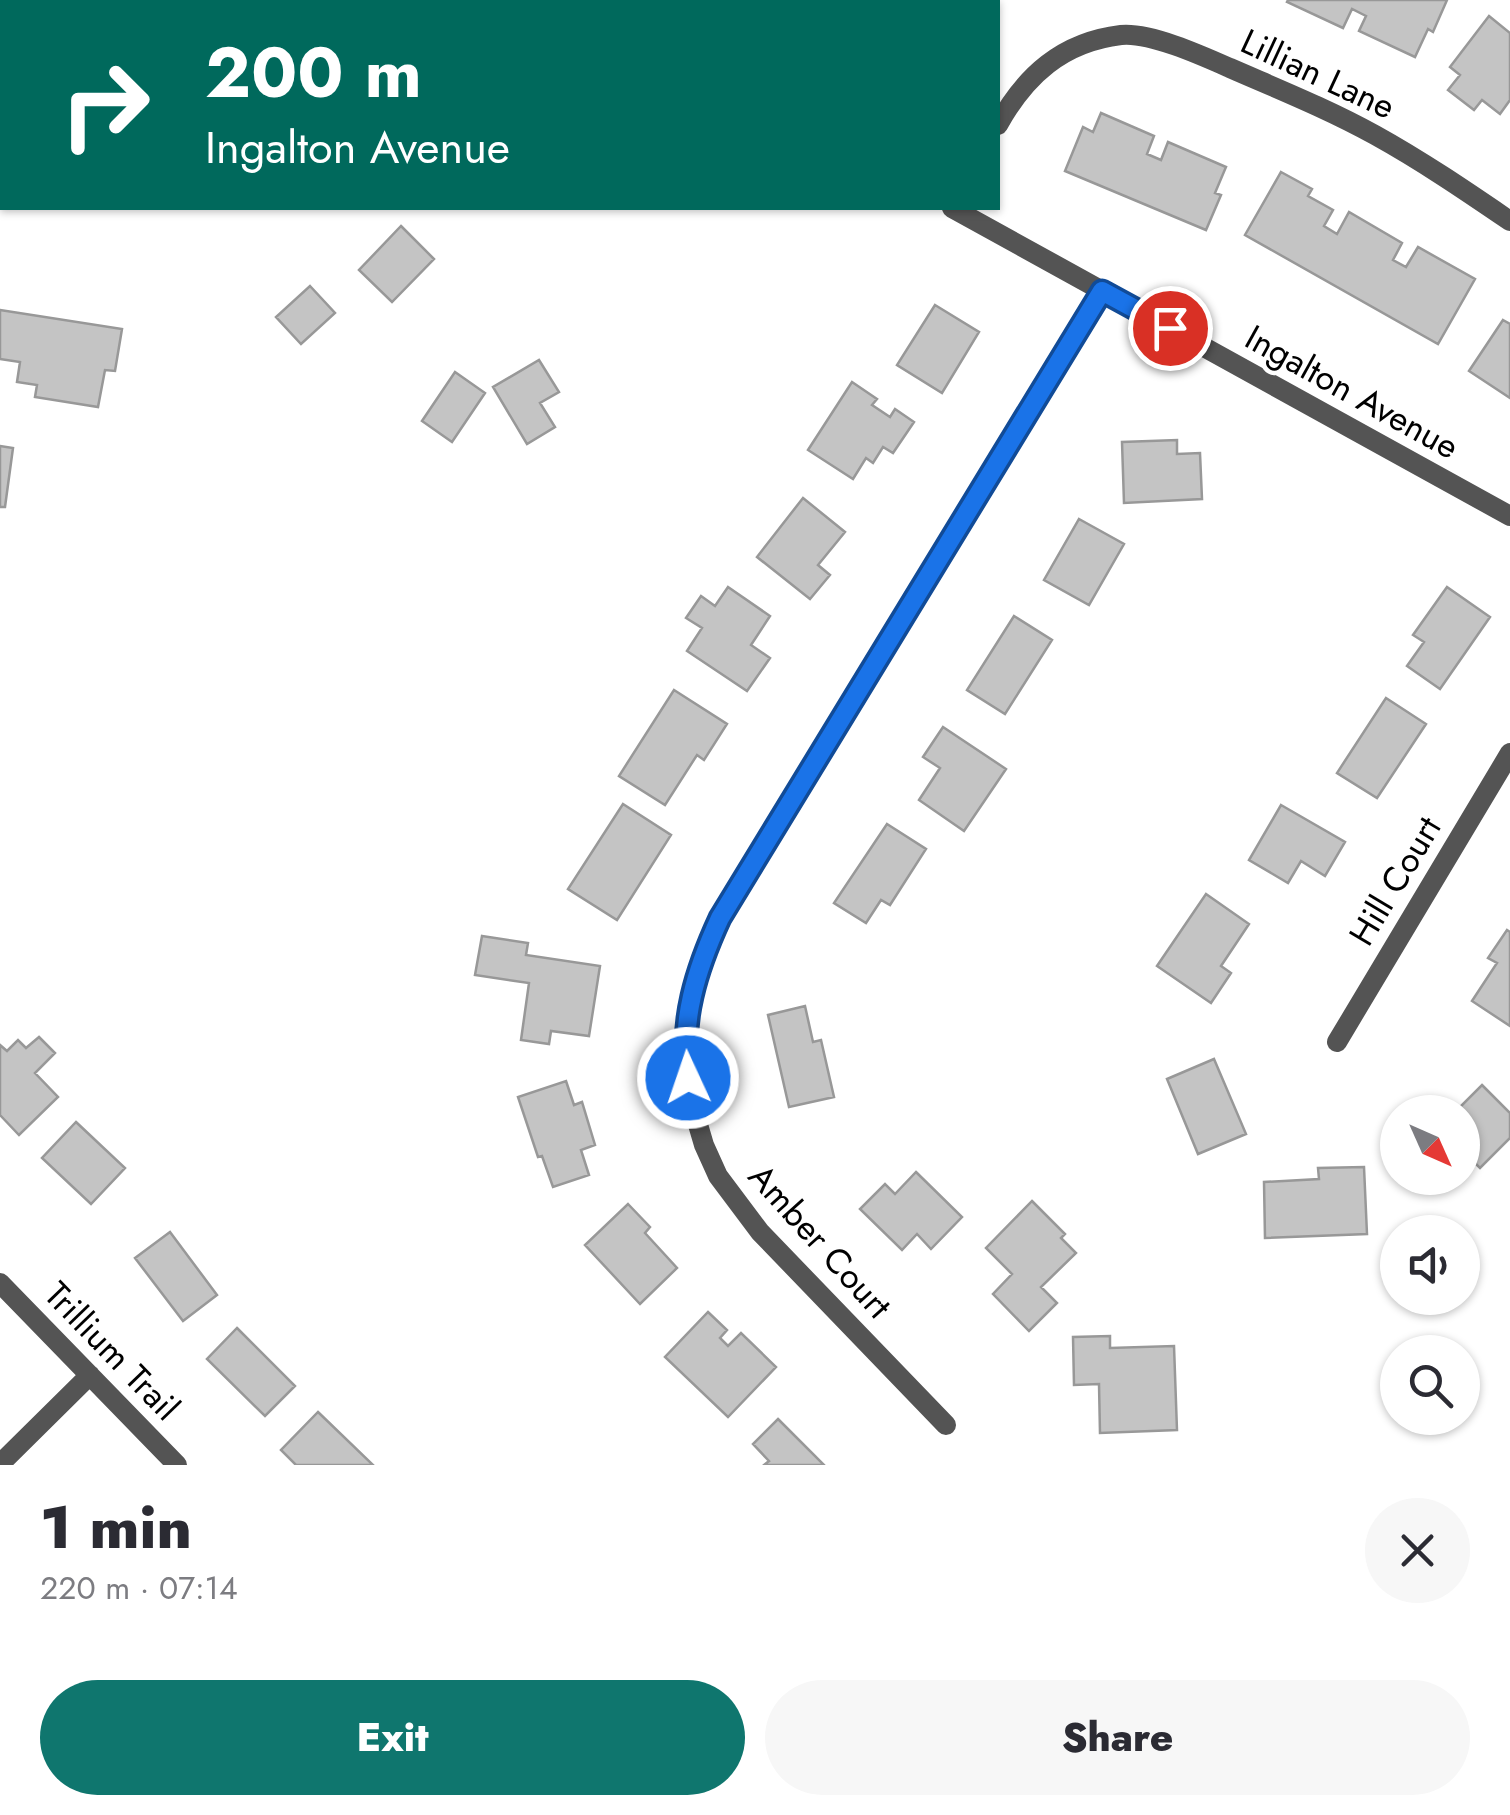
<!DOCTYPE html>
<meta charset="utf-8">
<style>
body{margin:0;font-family:Jost,sans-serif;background:#f7f7f7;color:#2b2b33;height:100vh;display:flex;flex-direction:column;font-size:38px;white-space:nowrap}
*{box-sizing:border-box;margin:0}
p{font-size:32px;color:#7c7c81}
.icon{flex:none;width:55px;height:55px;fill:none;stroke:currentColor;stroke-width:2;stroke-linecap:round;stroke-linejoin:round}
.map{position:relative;height:1465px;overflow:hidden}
.side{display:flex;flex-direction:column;background:#fff;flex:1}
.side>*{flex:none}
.guide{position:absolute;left:0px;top:0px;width:1000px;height:210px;box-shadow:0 2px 8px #0004;background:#00695c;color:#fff;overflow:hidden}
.needle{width:65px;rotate:135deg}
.fabs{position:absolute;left:1380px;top:1095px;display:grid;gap:20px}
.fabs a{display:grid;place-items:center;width:100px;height:100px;border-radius:50%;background:#fff;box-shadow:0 2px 8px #0004;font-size:50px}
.pin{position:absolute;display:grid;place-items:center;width:85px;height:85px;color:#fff;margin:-42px;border:5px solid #fff;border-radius:50%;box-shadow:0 2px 10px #0007}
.me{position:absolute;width:110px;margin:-55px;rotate:357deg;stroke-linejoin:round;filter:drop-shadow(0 0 8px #0008)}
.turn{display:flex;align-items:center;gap:35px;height:210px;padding:0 40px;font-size:45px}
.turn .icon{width:130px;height:130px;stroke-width:2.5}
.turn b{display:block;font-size:70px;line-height:85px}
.round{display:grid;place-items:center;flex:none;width:105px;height:105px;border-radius:52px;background:#f7f7f7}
.headline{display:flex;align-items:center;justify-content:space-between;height:170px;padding:0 40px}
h1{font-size:60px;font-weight:800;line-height:75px}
.button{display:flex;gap:20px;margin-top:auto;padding:20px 40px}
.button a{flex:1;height:115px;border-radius:60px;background:#0f766e;color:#fff;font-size:40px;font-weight:800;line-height:115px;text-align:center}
.button a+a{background:#f7f7f7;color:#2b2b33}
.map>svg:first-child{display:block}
.building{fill:#c4c4c4;stroke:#989898;stroke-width:2.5}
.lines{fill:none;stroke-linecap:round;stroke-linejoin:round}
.minor{stroke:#545454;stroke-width:20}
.route-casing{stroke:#114b97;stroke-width:25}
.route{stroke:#1a73e8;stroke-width:18}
.labels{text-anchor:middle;stroke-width:9;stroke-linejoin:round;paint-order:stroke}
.street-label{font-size:35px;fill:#000;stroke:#fff}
</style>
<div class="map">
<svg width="1510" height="1465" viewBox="0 0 1510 1465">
<rect width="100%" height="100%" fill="#fff"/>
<path class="building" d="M1288 0H1447L1433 32 1428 29 1415 57 1359 31 1366 16 1352 9 1343 28 1287 2Z
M1489 16 1510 33V100L1500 114 1482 100 1474 110 1448 90 1460 75 1450 67Z
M1101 113 1154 136 1147 154 1161 160 1168 142 1226 167 1215 193 1221 195 1206 230 1065 171 1083 127 1093 132Z
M1281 172 1312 189 1308 196 1333 210 1324 226 1337 234 1349 212 1402 243 1393 260 1406 267 1418 247 1475 279 1438 344 1245 235Z
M401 226 434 259 392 302 359 270Z
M310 286 335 313 301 344 276 317Z
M935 305 979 332 942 393 897 365Z
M0 310 122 329 115 371 105 370 98 407 35 397 37 385 17 382 20 362 0 359Z
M1503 320 1510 324V398L1469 371Z
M539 360 559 392 540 403 555 427 527 444 493 387Z
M455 372 485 393 452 442 422 421Z
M852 382 877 399 872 405 890 417 895 409 914 422 893 453 883 447 873 463 866 458 853 479 808 450Z
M1177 440V454L1200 453 1202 499 1124 503 1122 442Z
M0 446 13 448 5 507H0Z
M803 498 845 532 818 565 830 575 810 599 757 557Z
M1079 519 1124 544 1089 605 1044 580Z
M728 587 770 616 751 645 770 658 747 691 687 651 702 628 686 618 701 596 715 606Z
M1447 587 1490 617 1440 689 1407 666 1424 642 1413 635Z
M1014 616 1052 640 1005 714 967 690Z
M674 690 727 724 704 760 697 755 665 805 619 776Z
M1386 698 1426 724 1377 798 1337 773Z
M943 727 1006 769 964 831 919 800 940 768 923 757Z
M623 804 671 835 617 920 568 889Z
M1281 805 1345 842 1325 876 1301 861 1288 883 1249 860Z
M887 824 926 849 890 905 881 900 866 923 834 903Z
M1206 894 1249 924 1221 966 1231 973 1211 1003 1157 966Z
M1507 930 1510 932V1026L1472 1001 1497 963 1488 958Z
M482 936 528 943 526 955 600 966 589 1036 551 1031 549 1044 521 1040 529 983 475 975Z
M805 1006 813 1042 821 1040 834 1097 789 1107 768 1015Z
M39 1037 55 1053 35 1073 58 1097 19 1135 0 1115V1045L7 1051 18 1040 26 1048Z
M1214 1059 1246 1134 1198 1154 1167 1079Z
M566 1081 574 1105 582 1102 595 1145 581 1150 589 1175 553 1187 542 1156 538 1157 518 1097Z
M1482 1085 1510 1113V1138L1480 1168 1473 1161 1462 1172V1112H1455Z
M76 1122 125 1168 91 1204 42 1158Z
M1364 1167 1367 1234 1265 1238 1264 1182 1319 1179 1318 1168Z
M916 1172 962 1217 931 1249 917 1234 902 1250 860 1209 885 1184 895 1194Z
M1032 1201 1065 1234 1061 1238 1076 1253 1041 1287 1057 1303 1029 1331 993 1294 1012 1274 986 1248Z
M628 1204 650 1227 645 1233 677 1268 640 1304 585 1245Z
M170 1232 217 1295 183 1321 135 1258Z
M708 1312 727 1330 720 1338 728 1346 741 1333 776 1367 728 1417 665 1357Z
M237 1328 295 1386 265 1416 207 1359Z
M1110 1336V1348L1174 1346 1177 1430 1100 1433 1099 1384 1074 1385 1073 1337Z
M318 1412 373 1465H296L281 1450Z
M778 1419 824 1465H764L769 1461 753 1444Z"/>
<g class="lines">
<path class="minor" d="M603 0 607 2
M998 125C1025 76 1062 42 1121 35 1150 32 1203 56 1230 68 1278 89 1328 109 1375 135 1422 161 1466 191 1510 221
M952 208 1510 516
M1337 1042 1510 753
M0 1283 177 1465
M946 1425 760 1232 718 1176 704 1145 694 1111 683 1044 702 956 720 918 1102 291
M0 1464 90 1375"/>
</g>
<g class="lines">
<g class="route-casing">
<path id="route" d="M688 1078C680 1021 696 970 720 918L1102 291 1170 328"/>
</g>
<use href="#route" class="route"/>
</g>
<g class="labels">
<g class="street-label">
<text transform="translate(1318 74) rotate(25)" y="12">Lillian Lane</text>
<text transform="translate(1352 392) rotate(29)" y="12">Ingalton Avenue</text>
<text transform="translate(1395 881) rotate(-59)" y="12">Hill Court</text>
<text transform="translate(820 1241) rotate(48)" y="12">Amber Court</text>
<text transform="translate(112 1351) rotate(46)" y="12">Trillium Trail</text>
</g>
</g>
</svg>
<div class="fabs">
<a><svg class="needle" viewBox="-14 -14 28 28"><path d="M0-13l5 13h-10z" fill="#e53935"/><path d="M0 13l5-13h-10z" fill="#7c7c81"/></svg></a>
<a><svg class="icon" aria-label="sound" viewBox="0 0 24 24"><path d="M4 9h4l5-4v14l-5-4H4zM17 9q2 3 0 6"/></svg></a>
<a><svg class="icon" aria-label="search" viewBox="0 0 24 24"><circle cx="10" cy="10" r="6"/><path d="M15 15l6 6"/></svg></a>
</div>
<div class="pin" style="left:1170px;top:328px;background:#d93025"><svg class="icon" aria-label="arrive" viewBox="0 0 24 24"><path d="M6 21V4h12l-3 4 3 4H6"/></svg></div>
<svg class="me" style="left:688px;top:1078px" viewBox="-20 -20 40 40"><circle r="17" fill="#1a73e8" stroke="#fff" stroke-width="3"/><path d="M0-11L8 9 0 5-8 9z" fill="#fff"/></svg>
<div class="guide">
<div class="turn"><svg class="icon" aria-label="right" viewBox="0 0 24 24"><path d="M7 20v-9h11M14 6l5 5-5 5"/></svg><div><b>200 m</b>Ingalton Avenue</div></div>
</div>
</div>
<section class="side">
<div class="headline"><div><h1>1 min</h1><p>220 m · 07:14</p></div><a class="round"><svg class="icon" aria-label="close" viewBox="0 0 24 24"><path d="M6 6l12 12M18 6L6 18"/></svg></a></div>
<div class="button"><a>Exit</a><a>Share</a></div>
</section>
